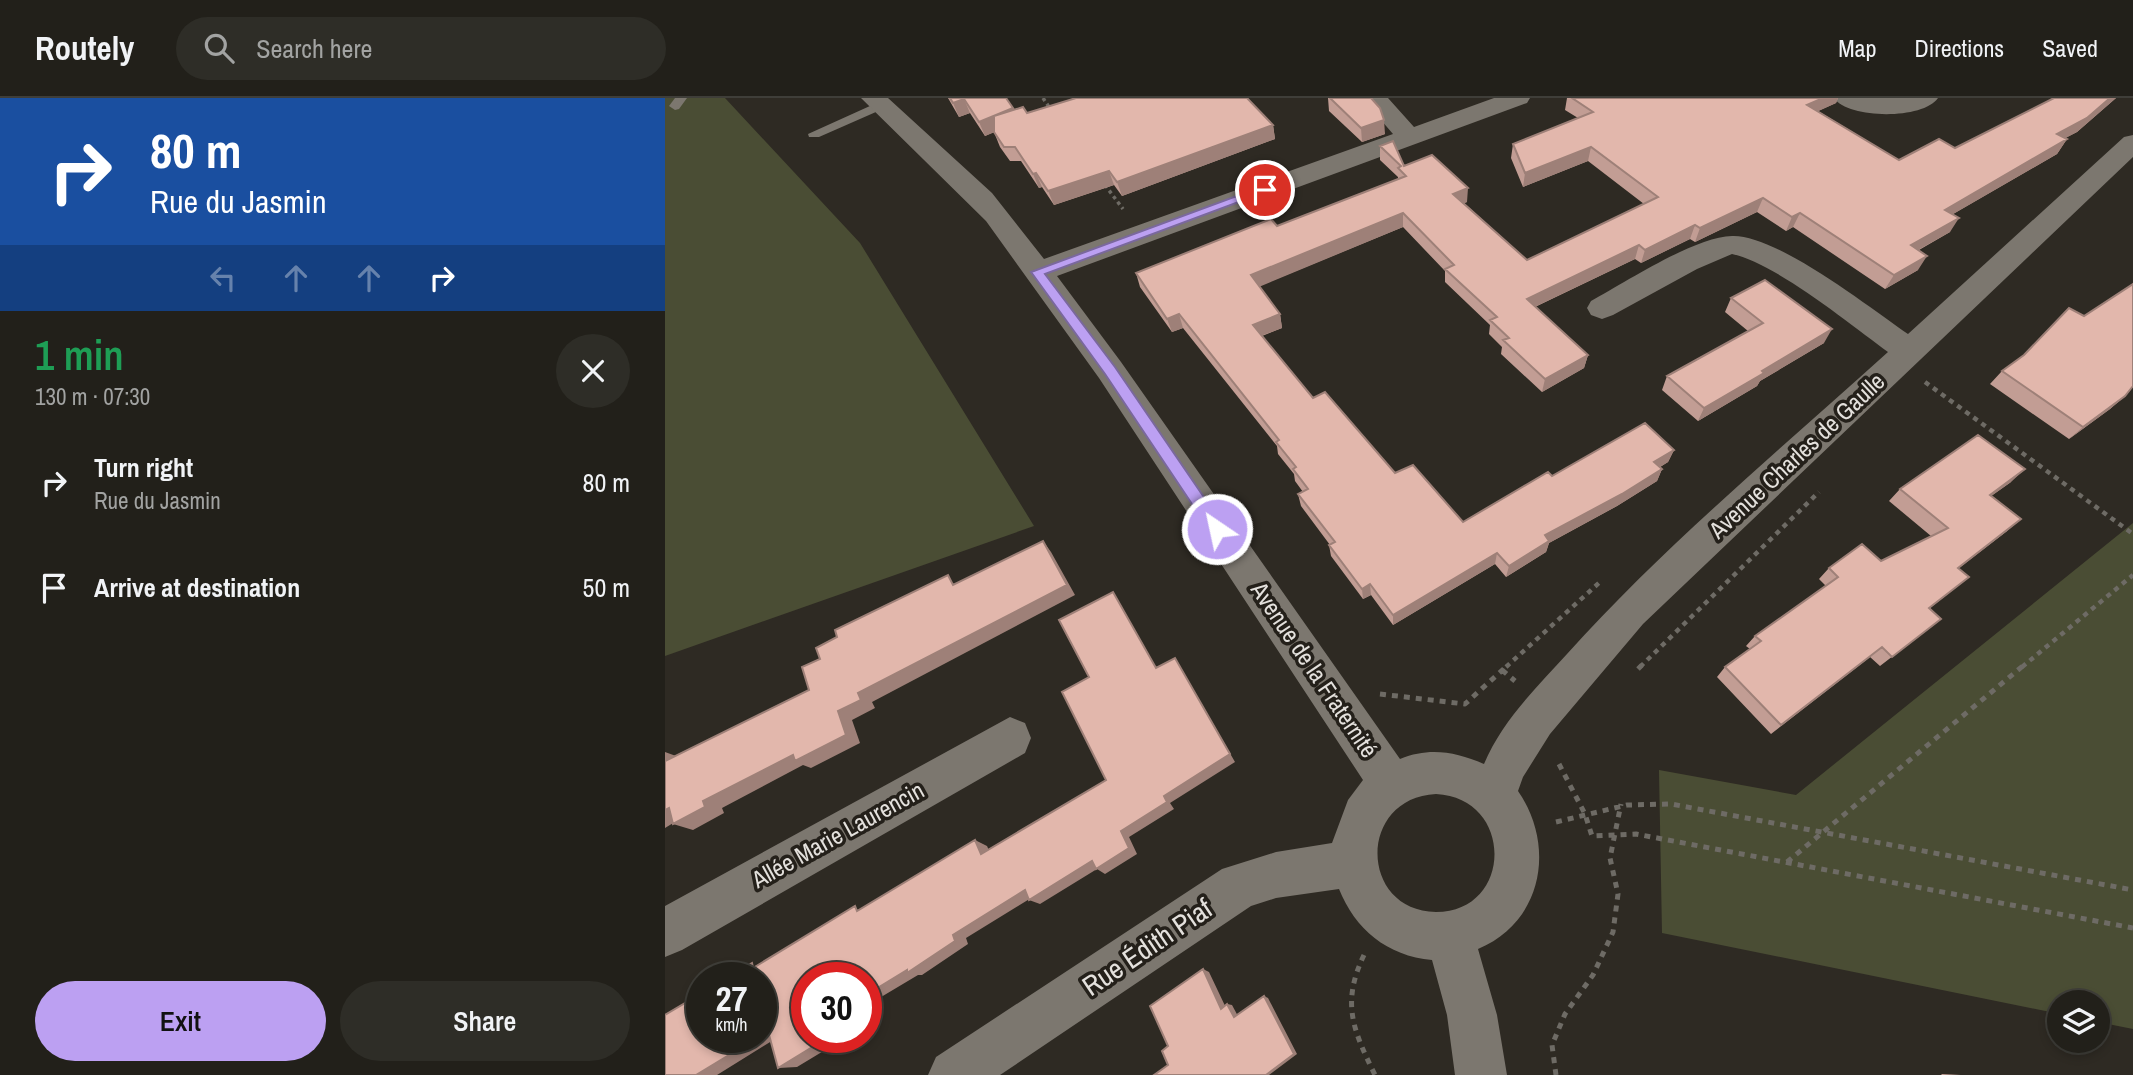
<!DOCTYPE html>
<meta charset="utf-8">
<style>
body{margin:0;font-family:"Archivo Narrow",sans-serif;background:#2e2d27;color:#f1f3f6;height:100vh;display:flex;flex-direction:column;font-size:26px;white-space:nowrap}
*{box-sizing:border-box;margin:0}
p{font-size:23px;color:#a2a3a2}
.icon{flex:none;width:38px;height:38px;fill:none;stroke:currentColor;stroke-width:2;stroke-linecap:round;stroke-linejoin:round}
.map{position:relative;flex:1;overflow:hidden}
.drawer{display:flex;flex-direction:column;background:#22201a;width:665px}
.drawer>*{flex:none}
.hud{background:#1a4fa0;color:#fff;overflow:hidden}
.fabs{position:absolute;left:1382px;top:892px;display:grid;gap:14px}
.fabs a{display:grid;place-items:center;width:63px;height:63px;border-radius:50%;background:#22201a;box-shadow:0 4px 10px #0003,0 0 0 2px #3f3e39;font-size:35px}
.speed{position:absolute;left:21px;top:864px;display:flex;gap:14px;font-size:35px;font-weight:700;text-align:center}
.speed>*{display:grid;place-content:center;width:91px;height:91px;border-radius:50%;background:#22201a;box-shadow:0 4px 10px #0003,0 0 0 2px #3f3e39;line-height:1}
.speed small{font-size:18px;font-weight:400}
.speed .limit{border:10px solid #d22;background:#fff;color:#111}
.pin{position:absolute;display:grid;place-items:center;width:60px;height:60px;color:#fff;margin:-30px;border:4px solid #fff;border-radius:50%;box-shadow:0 2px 7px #0007}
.me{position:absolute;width:77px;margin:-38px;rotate:326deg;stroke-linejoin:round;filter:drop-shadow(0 0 5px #0008)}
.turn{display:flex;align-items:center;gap:24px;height:147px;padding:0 35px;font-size:32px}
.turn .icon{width:91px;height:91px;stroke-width:2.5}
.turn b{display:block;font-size:49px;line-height:60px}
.lanes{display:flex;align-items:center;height:66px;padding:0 35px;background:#0003;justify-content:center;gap:35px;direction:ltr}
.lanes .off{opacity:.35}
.round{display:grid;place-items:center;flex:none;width:74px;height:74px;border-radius:37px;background:#2e2d27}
.headline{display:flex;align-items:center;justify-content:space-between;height:119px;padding:0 35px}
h1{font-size:42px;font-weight:600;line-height:52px;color:#1e9e55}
.button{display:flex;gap:14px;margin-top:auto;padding:14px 35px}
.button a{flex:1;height:80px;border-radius:42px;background:#bca0f2;color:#111;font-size:28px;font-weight:600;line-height:80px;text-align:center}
.button a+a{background:#2e2d27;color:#f1f3f6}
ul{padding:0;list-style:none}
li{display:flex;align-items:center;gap:21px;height:105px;padding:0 35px}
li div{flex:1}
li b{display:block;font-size:26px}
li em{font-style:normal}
header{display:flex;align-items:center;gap:42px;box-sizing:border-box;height:98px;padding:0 35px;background:#22201a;border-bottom:2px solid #3f3e39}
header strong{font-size:33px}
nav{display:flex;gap:38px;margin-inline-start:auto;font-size:24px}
.search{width:490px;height:63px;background:#2e2d27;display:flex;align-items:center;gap:18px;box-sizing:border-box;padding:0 24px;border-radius:38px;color:#a2a3a2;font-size:26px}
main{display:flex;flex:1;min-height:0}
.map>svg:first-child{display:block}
.green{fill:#4a4d34}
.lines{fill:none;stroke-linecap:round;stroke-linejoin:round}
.path-far2{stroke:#6e6b65;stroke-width:3.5;stroke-dasharray:3.5 3.5;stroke-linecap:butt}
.path-far1{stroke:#6e6b65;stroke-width:4.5;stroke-dasharray:5 5;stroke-linecap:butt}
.path{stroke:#6e6b65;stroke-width:5;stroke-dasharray:6 6;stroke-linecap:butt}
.lane{fill:#7c776f;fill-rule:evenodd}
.street{fill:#7c776f;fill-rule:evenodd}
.wall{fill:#c29d94}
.shaded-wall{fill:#9e8078}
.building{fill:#e2b7ac;stroke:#9e8078;stroke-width:2}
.route{fill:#bca0f2;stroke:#7a689d;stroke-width:2}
.labels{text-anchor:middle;stroke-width:7;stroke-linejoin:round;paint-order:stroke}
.street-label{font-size:24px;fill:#e4e1dd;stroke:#24201a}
.near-street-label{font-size:28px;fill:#e4e1dd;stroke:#24201a}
</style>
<header>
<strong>Routely</strong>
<div class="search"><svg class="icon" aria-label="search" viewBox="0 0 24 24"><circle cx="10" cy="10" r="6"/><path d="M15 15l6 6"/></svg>Search here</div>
<nav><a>Map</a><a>Directions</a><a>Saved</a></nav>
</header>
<main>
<section class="drawer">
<div class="hud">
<div class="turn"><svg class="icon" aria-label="right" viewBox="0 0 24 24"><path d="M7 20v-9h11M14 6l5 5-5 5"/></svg><div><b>80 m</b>Rue du Jasmin</div></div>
<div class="lanes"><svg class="icon off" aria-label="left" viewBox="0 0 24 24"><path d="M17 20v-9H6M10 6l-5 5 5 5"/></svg><svg class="icon off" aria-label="ahead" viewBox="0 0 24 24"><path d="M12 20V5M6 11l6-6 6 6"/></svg><svg class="icon off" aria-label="ahead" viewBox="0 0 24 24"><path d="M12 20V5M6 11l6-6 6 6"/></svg><svg class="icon" aria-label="right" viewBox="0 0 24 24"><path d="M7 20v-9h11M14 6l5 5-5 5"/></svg></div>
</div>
<div class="headline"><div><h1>1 min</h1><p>130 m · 07:30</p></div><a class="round"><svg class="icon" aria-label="close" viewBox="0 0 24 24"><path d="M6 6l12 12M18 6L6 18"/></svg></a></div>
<ul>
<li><svg class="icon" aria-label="right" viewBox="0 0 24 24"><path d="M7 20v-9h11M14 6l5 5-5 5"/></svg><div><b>Turn right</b><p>Rue du Jasmin</p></div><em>80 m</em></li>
<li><svg class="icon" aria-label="arrive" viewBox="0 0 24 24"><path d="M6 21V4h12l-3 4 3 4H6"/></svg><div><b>Arrive at destination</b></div><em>50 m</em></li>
</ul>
<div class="button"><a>Exit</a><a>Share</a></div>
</section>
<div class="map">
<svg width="1468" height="977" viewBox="0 0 1468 977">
<rect width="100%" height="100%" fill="#2e2a23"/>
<path class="green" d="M0 0H60L195 145 369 428 0 558Z
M1468 425V931L1433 924V905H1395V916L997 835 994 672 1131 697Z"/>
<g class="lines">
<path class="path-far2" d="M378 0 386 12
M440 87 458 111"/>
<path class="path-far1" d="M1260 284 1468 436
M841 569 935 484
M975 569 1154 394
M1357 569 1468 477"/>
<path class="path" d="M973 571 977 567
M837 572 850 583
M715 596 800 606 843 567
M894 666 920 716 927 738 971 736 1468 830
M891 724 962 707 1006 706 1468 792
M1122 764 1359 567
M699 857C676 905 688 932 710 977
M891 977 887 947 900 916 928 877 948 834 953 796 945 760 956 706"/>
<path class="lane" d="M10 0H22L14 11 10 12 4 8Z
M216 3 222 7 220 10 154 39H144L143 36Z"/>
<path class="street" d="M196 0H223L327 95 379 161 728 36 697 0H723L749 29 829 0H865L862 5 392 178 456 264 735 661C765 649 790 654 819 666 837 623 871 590 902 556 1000 447 1115 352 1223 254 1185 226 1110 165 1067 156L1032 171 948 217 937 221 926 217 922 210 926 203C961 184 1029 139 1067 138 1111 136 1205 210 1243 236L1459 39 1468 37V59L978 526 885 636 858 679 853 693C891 748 878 824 813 851L832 917 842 977H790L782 917 767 862C722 858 690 831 674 791L611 800 586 808 335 977H263L271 959 557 771 611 754 667 745 683 702 698 682 434 280 321 123ZM771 696C850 700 848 814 771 814 694 813 692 700 771 696Z
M1169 0H1273C1258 22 1183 21 1169 0Z
M345 619 360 625 366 640 360 655 17 852 0 859V808Z"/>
</g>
<path class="wall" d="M283 0H341L349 12 362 15 608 27 610 41 457 98 449 87 389 107 377 89 374 90 356 63H345L335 49 329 34 320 38 305 15 294 19Z
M663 0H706L720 36 697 44 664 13Z
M902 0H1173L1171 5 1153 13 1234 62 1290 50 1389 0H1451L1412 34 1400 40 1402 41 1392 56 1288 116 1285 134 1254 152 1253 172 1220 191 1128 129 1121 133 1092 114 1030 144 1025 141 976 165 970 161 870 209 923 257 919 270 877 294 836 256 837 249 824 236 825 227 780 184V173L738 129 594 188 615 216 617 230 597 238 648 300 730 375 798 424 887 378 1009 352 1003 364 995 369 997 371 992 383 952 408 884 445 881 454 841 479 830 466 728 527 706 497 698 501 666 458 664 447H665L636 408 633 396 638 394 630 383 629 376 613 356 612 348 518 230 507 234 475 189 471 175 612 128 733 81V79L715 62V48L739 68 802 104 799 105 862 162 979 106 923 63 858 89 846 60 848 46 913 20 900 12Z
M1066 200 1159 245 1095 283 1092 288 1033 323 997 292 1002 278 1083 233 1060 214Z
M1359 257 1460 298 1445 311 1404 341 1325 286 1337 273Z
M1346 384 1326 398 1342 433 1293 470 1304 479 1265 510 1276 521 1215 568 1205 559 1106 636 1052 579 1060 569 1085 551 1081 548 1090 538 1161 488 1154 481 1164 470 1216 463 1266 438 1224 403 1235 391Z
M1277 976 1296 977H1276Z"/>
<path class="shaded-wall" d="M1158 0H1173L1171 5 1136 21 1142 7Z
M1445 0H1451L1412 34 1382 50 1392 36Z
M299 1 305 15 294 19 288 5Z
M348 10 354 24 320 38 314 24Z
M719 22 720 36 697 44 696 30Z
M608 27 610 41 457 98 452 84Z
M1402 41 1392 56 1271 126 1280 112Z
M926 49 923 63 858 89 860 75Z
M444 73 449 87 389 107 383 93Z
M371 75 377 89 374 90 368 76Z
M803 90 802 104 788 110V96Z
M1098 100 1092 114 1030 144 1035 130Z
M738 115V129L589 191 586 177Z
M1135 115 1128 129 1121 133 1127 119Z
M1294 120 1285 134 1237 161 1246 147Z
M1030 127 1025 141 976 165 980 152Z
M974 147 970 161 859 214 862 201Z
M1262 158 1253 172 1220 191 1229 177Z
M514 216 518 230 507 234 502 221Z
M615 216 617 230 590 240 588 227Z
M1167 231 1159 245 1095 283 1092 288 1033 323 1039 310 1097 273Z
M923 257 919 270 877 294 880 281Z
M1460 298 1445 311 1404 341 1418 329Z
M1009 352 1003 364 984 376 989 364Z
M997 371 992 383 952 408 884 445 881 454 841 479 844 468 880 437Z
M1360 371 1346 384 1311 409 1325 397Z
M1356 421 1342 433 1280 481 1293 470Z
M378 443 386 454 410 497 207 604 210 610 187 622 195 645 146 670 138 667 57 710 59 715 28 732 8 726 38 703 193 595Z
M832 455 830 466 728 527V517Z
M705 486 706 497 698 501 697 491Z
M510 560 570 664 505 705 509 711 464 739 472 756 440 776 432 771 375 806 364 802 427 763 456 733 499 698Z
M0 654 11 658 0 667Z
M4 710 23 716 0 730V712Z
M310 742 322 748 328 761 316 756Z
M360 792 371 797 301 840 303 846 257 877H253L201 908V897L288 837Z
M538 871 544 874 562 912 556 911Z
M599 898 603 900 632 956 604 977H601Z
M562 906 567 907 574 920 569 919Z
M103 933H123L52 977H31L92 940H96V937Z
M162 940H180L132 969 113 970Z"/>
<path class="building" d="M285 0H341L348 10 314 24 299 1 288 5Z
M411 0H582L608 27 452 84 444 73 383 93 371 75 368 76 350 49H339L329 34V18L358 9 362 15Z
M665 0H706L715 10 719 22 696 30Z
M907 0H1158L1142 7 1234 62 1274 41 1290 50 1389 0H1445L1422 20 1392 36 1402 41 1280 112 1294 120 1246 147 1262 158 1229 177 1135 115 1127 119 1098 100 1035 130 1030 127 980 152 974 147 862 201 923 257 880 281 838 242 844 240 825 222 832 219 780 171 789 167 738 115 586 177 615 216 588 227 648 300 660 294 730 375 748 367 798 424 883 374 887 378 980 325 1009 352 989 364 997 371 957 396 880 437 884 443 844 468 832 455 728 517 705 486 697 491 664 447 670 444 633 396 643 391 628 371 631 369 611 344 614 342 514 216 502 221 471 175 606 121 612 128 741 78 733 70 736 68 715 48 728 43 739 68 767 57 803 90 788 96 862 162 993 99 926 49 860 75 848 46 928 14Z
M1100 182 1167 231 1097 273 1099 275 1039 310 1002 278 1098 225 1066 200Z
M1468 186V288L1460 298 1418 329 1337 273 1359 257 1404 210 1419 218Z
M1313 337 1360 371 1325 397 1356 421 1293 470 1304 479 1264 510 1276 521 1227 559 1217 549 1116 627 1060 569 1096 543 1090 538 1173 479 1164 470 1197 446 1216 463 1283 430 1235 391Z
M378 443 402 487 193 595 196 602 173 613 181 637 130 663 128 657 38 703 40 709 8 726 4 710 0 712V663L144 592 137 569 155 561 151 550 172 539 170 532 283 477 288 487Z
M448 494 491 570 510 560 565 656 499 698 502 704 456 733 464 750 431 771 427 763 364 802 360 792 288 837 290 843 242 875V872L201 897V880H142V940H162L113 970 103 933 96 937V880H62L87 865 88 870 190 808 192 813 310 742 316 756 441 682 397 594 424 579 394 522Z
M538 871 556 911 562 906 569 919 599 898 629 956 601 977H489L503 967 497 953 503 948 485 908Z
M37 895V940H92L31 977H0V917Z"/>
<path class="route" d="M596 89 606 92 380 176 450 269 558 427 560 431 552 437 547 436 440 276 366 174Z"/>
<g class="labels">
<g class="street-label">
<text transform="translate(1132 358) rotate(-43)" y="8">Avenue Charles de Gaulle</text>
<text transform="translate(649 572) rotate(56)" y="8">Avenue de la Fraternité</text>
<text transform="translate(173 737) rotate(-29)" y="8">Allée Marie Laurencin</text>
</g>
<g class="near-street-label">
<text transform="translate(482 849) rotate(-34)" y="10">Rue Édith Piaf</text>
</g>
</g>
</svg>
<div class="fabs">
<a><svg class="icon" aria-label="layers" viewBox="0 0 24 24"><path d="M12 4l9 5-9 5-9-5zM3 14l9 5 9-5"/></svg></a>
</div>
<div class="speed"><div>27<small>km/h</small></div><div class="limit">30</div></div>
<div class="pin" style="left:600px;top:92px;background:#d93025"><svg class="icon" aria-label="arrive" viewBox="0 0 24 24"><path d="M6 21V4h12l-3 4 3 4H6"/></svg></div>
<svg class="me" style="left:552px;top:431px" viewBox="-20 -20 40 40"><circle r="17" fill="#bca0f2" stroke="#fff" stroke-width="3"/><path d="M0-11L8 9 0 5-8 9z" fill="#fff"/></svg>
</div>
</main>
